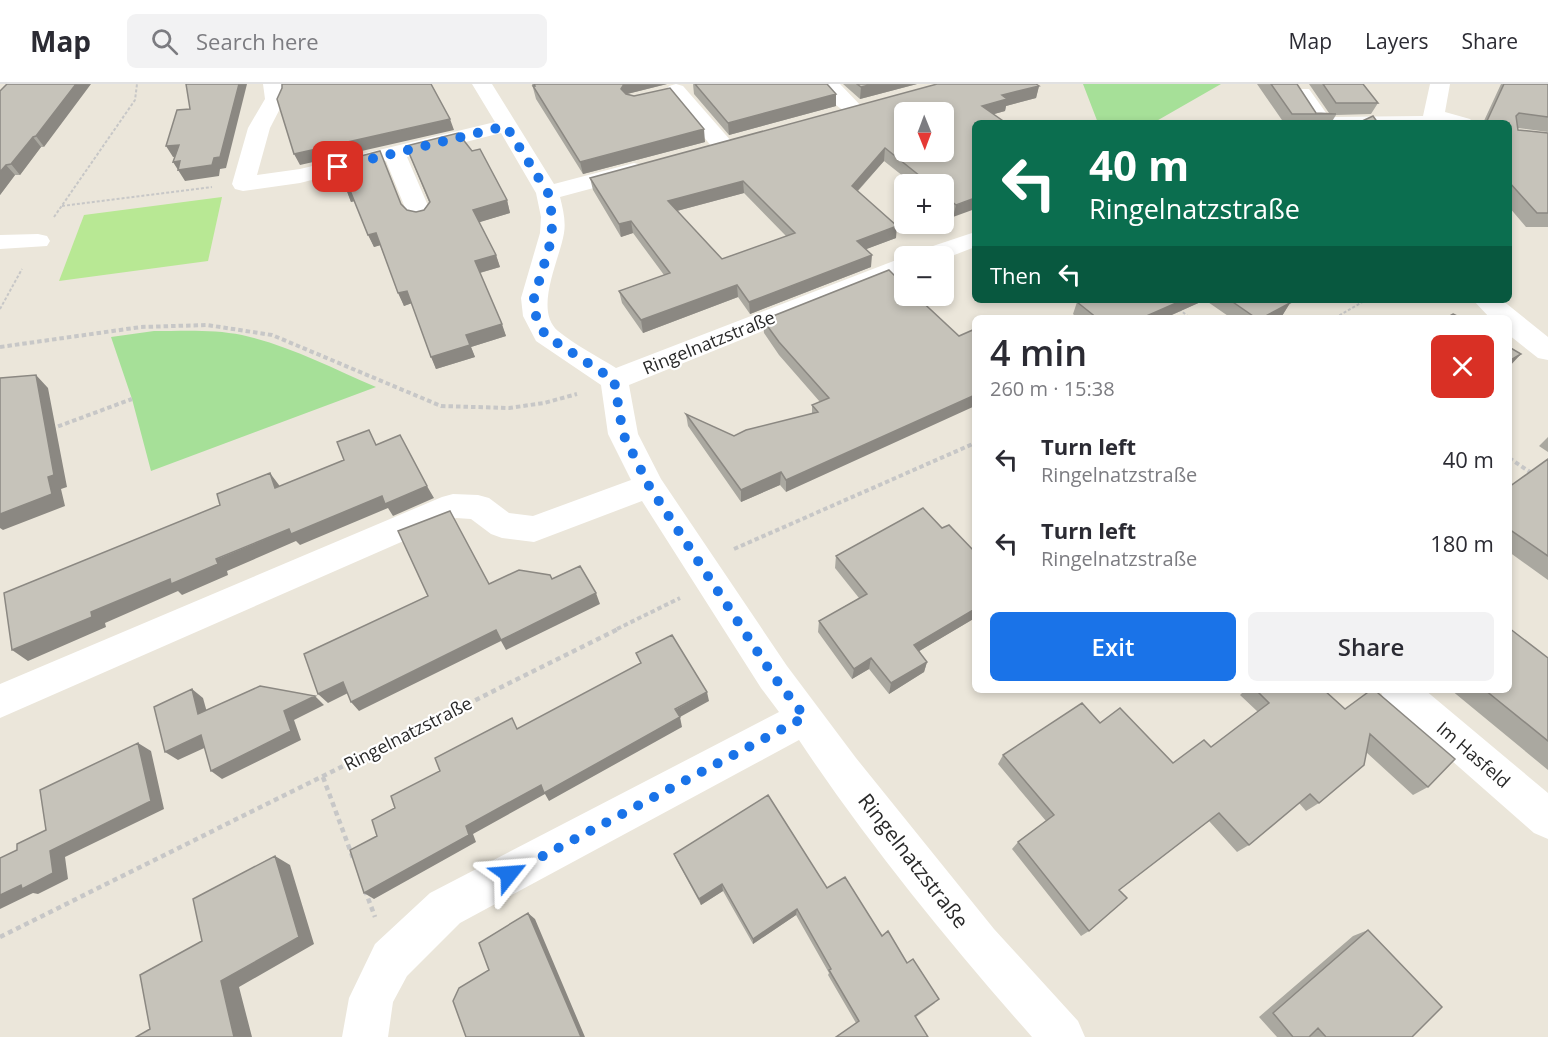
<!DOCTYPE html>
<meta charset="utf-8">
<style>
body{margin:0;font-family:"Open Sans",sans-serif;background:#f2f2f3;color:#2b2b33;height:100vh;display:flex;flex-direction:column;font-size:22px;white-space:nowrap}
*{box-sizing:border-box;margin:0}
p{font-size:20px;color:#7c7c81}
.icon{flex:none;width:33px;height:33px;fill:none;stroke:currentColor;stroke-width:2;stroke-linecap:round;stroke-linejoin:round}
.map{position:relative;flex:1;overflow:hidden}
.sheet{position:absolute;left:972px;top:231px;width:540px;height:378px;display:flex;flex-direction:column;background:#fff;border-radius:9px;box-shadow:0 3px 9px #0003}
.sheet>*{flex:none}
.top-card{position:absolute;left:972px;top:36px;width:540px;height:183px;border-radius:9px;box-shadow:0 3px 9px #0003;background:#0b6e4f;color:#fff;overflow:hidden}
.needle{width:39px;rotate:179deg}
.controls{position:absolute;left:894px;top:18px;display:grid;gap:12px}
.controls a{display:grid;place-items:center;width:60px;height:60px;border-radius:9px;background:#fff;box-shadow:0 3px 9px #0003;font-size:30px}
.pin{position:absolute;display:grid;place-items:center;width:51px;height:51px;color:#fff;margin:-26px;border-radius:12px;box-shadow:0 3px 9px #0006}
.me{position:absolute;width:66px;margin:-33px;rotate:62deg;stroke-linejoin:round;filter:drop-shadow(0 0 4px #0008)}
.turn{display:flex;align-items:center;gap:21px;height:126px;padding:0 18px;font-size:27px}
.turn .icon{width:78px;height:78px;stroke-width:2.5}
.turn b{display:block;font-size:42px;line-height:51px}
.then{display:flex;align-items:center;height:57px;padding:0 18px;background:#0003;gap:12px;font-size:22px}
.round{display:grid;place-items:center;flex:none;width:63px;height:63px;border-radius:9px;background:#f2f2f3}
.summary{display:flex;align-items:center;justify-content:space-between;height:102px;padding:0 18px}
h1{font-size:36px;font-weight:600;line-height:45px}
.primary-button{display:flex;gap:12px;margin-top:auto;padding:12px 18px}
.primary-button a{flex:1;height:69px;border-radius:9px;background:#1a73e8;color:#fff;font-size:24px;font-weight:600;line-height:69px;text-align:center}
.primary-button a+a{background:#f2f2f3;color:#2b2b33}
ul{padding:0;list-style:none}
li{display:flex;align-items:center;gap:18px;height:84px;padding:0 18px}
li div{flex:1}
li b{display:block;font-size:22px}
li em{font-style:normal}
header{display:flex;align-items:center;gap:36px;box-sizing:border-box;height:84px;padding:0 30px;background:#fff;border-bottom:2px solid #e1e1e2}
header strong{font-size:28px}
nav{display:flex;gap:33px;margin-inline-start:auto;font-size:21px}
.search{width:420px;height:54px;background:#f2f2f3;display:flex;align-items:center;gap:15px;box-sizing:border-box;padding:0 21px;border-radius:9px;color:#7c7c81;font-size:22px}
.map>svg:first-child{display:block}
.green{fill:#a6e098}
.pitch{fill:#b8e894}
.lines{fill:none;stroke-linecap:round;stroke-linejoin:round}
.path-far2{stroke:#c7c7c7;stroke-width:2;stroke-dasharray:3 2;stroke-linecap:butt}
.path-far1{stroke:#c7c7c7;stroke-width:4;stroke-dasharray:4.5 3;stroke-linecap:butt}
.path{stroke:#c7c7c7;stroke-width:4.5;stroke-dasharray:5 4;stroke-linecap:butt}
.minor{fill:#fff;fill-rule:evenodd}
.wall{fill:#aaa8a0;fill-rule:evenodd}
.shaded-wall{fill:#8b8882}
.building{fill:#c6c3ba;stroke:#8b8882;stroke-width:1.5;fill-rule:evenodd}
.route{stroke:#1a73e8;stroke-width:10;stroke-dasharray:0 18}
.labels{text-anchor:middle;stroke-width:4.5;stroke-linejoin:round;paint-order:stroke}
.street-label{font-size:18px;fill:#292929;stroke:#fff}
.near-street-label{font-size:21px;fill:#292929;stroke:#fff}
</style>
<header>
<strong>Map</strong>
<div class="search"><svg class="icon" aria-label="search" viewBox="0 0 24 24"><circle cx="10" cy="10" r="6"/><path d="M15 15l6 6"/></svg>Search here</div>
<nav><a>Map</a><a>Layers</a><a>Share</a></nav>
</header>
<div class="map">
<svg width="1548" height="953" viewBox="0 0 1548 953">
<rect width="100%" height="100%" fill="#ebe6da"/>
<path class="green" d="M1083 0H1221L1153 39H1098Z
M154 247C182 247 213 245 242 251 288 261 332 284 376 303L151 387 132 315 111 253Z"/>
<path class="pitch" d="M222 113 208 177 59 197 84 131Z"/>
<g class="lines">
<path class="path-far2" d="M62 122 212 103
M54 133 135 16 137 0
M0 225 22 185
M1179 225 1190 234
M1335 234 1366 216"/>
<path class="path-far1" d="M0 263 141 243 207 241 272 251 441 322 509 324 544 319 577 310
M51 345 132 315
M1509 374 1533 390
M734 465 975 359
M617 545 680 514"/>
<path class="path" d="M323 693 353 774
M365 806 375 833
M0 853 620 544"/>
<path class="minor" d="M263 0H283L285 15 270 44 257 91 300 85 495 38 472 0H492L554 100 634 79 642 81 645 86 642 91 560 113C563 125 566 137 564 149 560 175 533 226 558 247 575 261 597 272 616 284L904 173V190L629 301 638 350 661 395 787 582 856 674 994 845 1078 937 1085 953H1032C949 859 868 760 799 656L460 839 407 892 393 918 388 953H342L349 914 375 860 430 809 779 628 761 604 642 417 534 458 502 454 491 450 471 435 456 434 0 634V600L442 413 453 410 478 411 489 414 509 429 533 432 631 396 608 350 601 301 536 257 523 232 521 214 540 149 541 133 536 109 501 49 407 73 432 131 428 136 420 138 412 136 408 131 386 77 300 99 243 107 235 105 232 100 248 44 265 15Z
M676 0 683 2 732 58 735 63 732 68 724 70 716 68 669 10 666 6 669 2Z
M818 0H840L864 25 861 29C844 34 827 13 818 0Z
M1430 0H1450L1445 28 1470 35 1474 39H1312L1292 9 1295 5H1309L1329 33 1423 32Z
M975 148V163L944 175V172H915L918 167Z
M38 150 47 152 50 157 47 162 0 165V151Z
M1473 216H1502L1548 253V276L1538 274 1509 251V234H1490Z
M1380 606H1425L1548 709V755L1534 749 1385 618Z"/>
</g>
<path class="wall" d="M7 0 44 63H41L20 91H15L0 111 1 7Z
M532 0H667L627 10 705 58 583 90 536 15Z
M693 0H827L836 22 729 51 694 10Z
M843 0H917L860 15Z
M1257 0H1297L1316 29H1329L1309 0H1363L1378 19 1371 30 1336 31 1331 39H1284Z
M1501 0H1548V48L1518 44V46L1548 49V143H1526L1509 123V39H1483Z
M1039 2 1036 14 1006 22 1005 27 994 30 953 133 944 125V100H913L884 77 858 107 896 154 866 165 871 183 750 230 738 213 643 249 622 219 619 207 664 191 633 149 621 153 593 106 590 94ZM744 109 786 152 722 175 677 127Z
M406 62 507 116 510 129 479 138 496 171 500 183 480 189 506 252 471 263 475 273 436 285 412 219 404 222 380 161 374 163 354 117 351 118 343 96 330 99 325 87 401 120 407 126 416 128 424 126 429 118Z
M889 186 786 408 780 401 741 418 688 342 686 330 734 352 812 330V321L820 318 779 271 764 249 763 236Z
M1081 216H1205L1165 234H1077L1073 230 1077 218Z
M1205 216H1285L1290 219 1282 232 1278 234H1231Z
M1548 353V368L1539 362Z
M1548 375V496L1509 468V403Z
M942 444 975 468V534L919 567 927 578 924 588 889 610 869 585 852 595 818 548 819 537 859 514 835 484 836 472Z
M1548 574V686L1451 606H1509Z
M1245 606H1324L1345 625 1378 609 1428 703 1413 711 1366 668 1319 719 1306 727 1299 719 1249 761 1237 768 1209 737 1119 806 1089 847 1081 852 1012 765 1018 758 1046 737 998 680 1003 671 1100 639 1173 679 1211 663 1258 628 1240 611Z
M674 770 827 804 882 852 907 879 935 919 916 933 856 939 828 891 829 889 796 831 753 860 723 807 701 821 677 777Z
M1368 846 1412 953H1277L1259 933 1353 852Z"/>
<path class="shaded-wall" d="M76 0H91L44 63 36 52Z
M239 0H247L226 84 220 85 219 92 185 97 173 78 214 74Z
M624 0H667L627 10 623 17 621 5Z
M873 0H917L860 15 861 3Z
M1039 2 1036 14 1006 22 1005 27 980 34 982 22 1002 11Z
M836 10V22L729 51 728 39Z
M450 35 454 46 300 81 294 70Z
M704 45 705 58 583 90 580 78Z
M33 53 41 63 20 91 11 80Z
M179 61 185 72 173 73 166 62Z
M885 64 884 77 851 114 852 102Z
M6 81 15 91 0 111V88Z
M338 83 343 96 330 99 325 87Z
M743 97 744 109 669 129 668 117Z
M349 104 355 117 351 118 346 105Z
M975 114V125L953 133 956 121Z
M507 116 510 129 477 139 473 126Z
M631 137 633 149 621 153 619 140Z
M897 142 896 154 856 169 857 157Z
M376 149 381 161 374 163 368 151Z
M496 171 500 183 479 189 475 177Z
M872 171 871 183 750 230 749 218Z
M737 201 738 213 643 249 641 236Z
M407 207 412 219 404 222 398 209Z
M1183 216H1205L1165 234H1142Z
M1290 219 1282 232 1278 234H1262Z
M502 240 506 252 471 263 475 273 436 285 431 273 466 251Z
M1521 270 1509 283V277Z
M36 291 48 304 67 403 61 405 65 422 3 446 0 444V430L48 393Z
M975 311V322L786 408V396Z
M781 388 780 401 741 418V406Z
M270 389 279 401 284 416 275 404Z
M427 402 434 414 393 432 388 424 300 461 296 457 227 487 228 491 182 511 178 507 105 539 106 543 28 577 12 566 91 528 289 445 382 412Z
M596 509 600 520 506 566 501 557 359 627 351 618 496 546Z
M975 525V534L911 572 914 561Z
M871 574 869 585 852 595 854 585Z
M927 578 924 588 889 610 891 599Z
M343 598 352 607 328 619 318 610Z
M192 605 203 614 210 639 198 630Z
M707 608 709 617 680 633 682 643 549 717 545 710 473 750 476 758 374 815 364 809 466 742Z
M315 612 324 621 294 636 301 656 222 695 211 687 284 627Z
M201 651 213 660 178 676 165 668Z
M138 659 151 667 164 725 65 773 68 795 38 810 33 809 0 825V811Z
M275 772 290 781 314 860 239 903 252 953H234L221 897Z
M722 800 723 807 701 821 699 815Z
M797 825 796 831 753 860V855Z
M528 829 535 835 585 953H581Z"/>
<path class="building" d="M7 0H76L36 52 33 53 11 80 6 81 0 88V7Z
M186 0H239L220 73 214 74 212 81 178 86 180 77 173 78 179 61 166 62 177 26 190 25Z
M282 0H431L450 35 294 70 277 15 282 4Z
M534 0H624L621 5 626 10 634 12 670 4 704 45 580 78 533 2H535Z
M695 0H827L836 10 728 39Z
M857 0H873L861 3Z
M937 0H1036L1039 2 1002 11 1007 15 982 22 1006 39H975V114L956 121 944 111V100H930L885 64 852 102 897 142 857 157 872 171 749 218 737 201 641 236 619 207 670 189 631 137 619 140 590 94ZM904 28H944V68H904ZM743 97 795 149 722 175 668 117Z
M1271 0H1297L1316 29 1336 30H1292Z
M1323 0H1363L1378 19H1336Z
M1504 0H1548V33L1519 29 1516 32 1518 46 1548 49V129H1537L1509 98V39H1486Z
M1373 32 1378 39H1358Z
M458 49 472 67 480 65 507 116 473 126 496 171 475 177 502 240 466 251 470 261 431 273 407 207 398 209 376 149 368 151 349 104 346 105 338 83 325 87 323 82 380 67 401 120 407 126 416 128 424 126 430 118 406 62Z
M889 186 904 201V212H916L959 252 975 245V311L786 396 781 388 741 406 686 330 734 352 746 346 818 328 812 321 829 314 779 258 763 236Z
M1081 216H1183L1142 234H1097L1077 218Z
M1230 216H1285L1290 219 1262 234H1256Z
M1453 230 1461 234H1446Z
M1509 263 1521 270 1509 277Z
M36 291 54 391 48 393 52 410 0 430V294Z
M369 346 376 361 400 351 427 402 385 420 382 412 291 450 289 445 216 475 218 480 171 500 170 495 91 528 92 533 12 566 4 509 220 421 217 410 270 389 275 404 344 376 337 358Z
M1548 375V472L1509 445V403Z
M923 424 942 444 949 441 975 468V525L914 561 927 578 891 599 871 574 854 585 819 537 867 510 836 472Z
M450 427 489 500 519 486 550 491 552 495 580 482 596 509 501 556 496 546 351 618 343 598 318 610 304 570 428 512 398 447Z
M1509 544 1548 574V657L1485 606H1509Z
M672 551 707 608 675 625 680 633 544 709 541 701 466 742 469 751 364 809 350 766 377 752 372 736 395 724 391 712 440 687 435 674 512 634 517 645 641 579 636 569Z
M260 602 315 612 284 627 291 647 211 687 201 651 165 668 154 623 192 605 198 630Z
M1256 606H1324L1345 625 1371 606H1379L1378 609 1455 675 1428 703 1370 650 1364 681 1319 719 1310 710 1249 761 1219 729 1119 806 1127 814 1089 847 1018 758 1054 731 1003 671 1082 619 1100 639 1120 624 1173 679 1204 656 1211 663 1269 619Z
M138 659 151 717 50 767 53 789 22 805 21 801 0 811V774L17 766V760L46 746 40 706Z
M768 711 827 804 845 793 882 852 888 847 907 879 913 875 939 915 915 932 928 953H836L859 937 829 886 831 885 797 825 753 855 722 800 699 815 674 770Z
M275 772 299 853 221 897 234 953H136L150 945 140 891 202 857 193 815Z
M528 829 581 953H466L453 917 459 904 489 886 479 859Z
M1368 846 1442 923 1412 953H1326L1318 944 1309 953H1293L1273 929Z"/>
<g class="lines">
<path class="route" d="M338 83 506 42 548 109 551 124 552 149 549 164 534 214 536 232 545 251 614 296 623 350 649 402 774 593 805 633 509 790"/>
</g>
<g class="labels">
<g class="street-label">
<text transform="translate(709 259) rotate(-22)" y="6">Ringelnatzstraße</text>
<text transform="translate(408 650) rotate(-27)" y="6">Ringelnatzstraße</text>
<text transform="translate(1473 671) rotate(41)" y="6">Im Hasfeld</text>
</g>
<g class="near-street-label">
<text transform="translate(913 777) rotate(52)" y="7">Ringelnatzstraße</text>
</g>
</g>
</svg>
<div class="controls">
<a><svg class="needle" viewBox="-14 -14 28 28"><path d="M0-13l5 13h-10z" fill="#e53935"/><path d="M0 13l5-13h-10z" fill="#7c7c81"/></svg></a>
<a>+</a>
<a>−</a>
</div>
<div class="pin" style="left:338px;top:83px;background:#d93025"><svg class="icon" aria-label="arrive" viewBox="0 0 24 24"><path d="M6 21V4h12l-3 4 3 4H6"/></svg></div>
<svg class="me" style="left:509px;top:790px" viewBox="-20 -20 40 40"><path d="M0-17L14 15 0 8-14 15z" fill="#1a73e8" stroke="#fff" stroke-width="4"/></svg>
<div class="top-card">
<div class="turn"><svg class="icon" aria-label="left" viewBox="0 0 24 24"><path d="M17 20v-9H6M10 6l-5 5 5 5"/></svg><div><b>40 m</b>Ringelnatzstraße</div></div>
<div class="then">Then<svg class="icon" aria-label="left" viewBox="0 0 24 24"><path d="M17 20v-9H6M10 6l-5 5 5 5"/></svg></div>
</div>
<section class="sheet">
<div class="summary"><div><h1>4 min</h1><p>260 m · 15:38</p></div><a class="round" style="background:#d93025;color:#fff"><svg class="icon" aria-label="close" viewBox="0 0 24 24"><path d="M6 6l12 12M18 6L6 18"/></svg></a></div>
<ul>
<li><svg class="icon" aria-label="left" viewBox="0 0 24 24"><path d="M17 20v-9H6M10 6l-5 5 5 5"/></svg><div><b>Turn left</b><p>Ringelnatzstraße</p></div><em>40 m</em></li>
<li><svg class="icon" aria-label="left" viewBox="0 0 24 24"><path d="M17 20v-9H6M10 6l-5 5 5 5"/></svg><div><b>Turn left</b><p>Ringelnatzstraße</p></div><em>180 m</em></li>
</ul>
<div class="primary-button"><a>Exit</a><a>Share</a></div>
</section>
</div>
